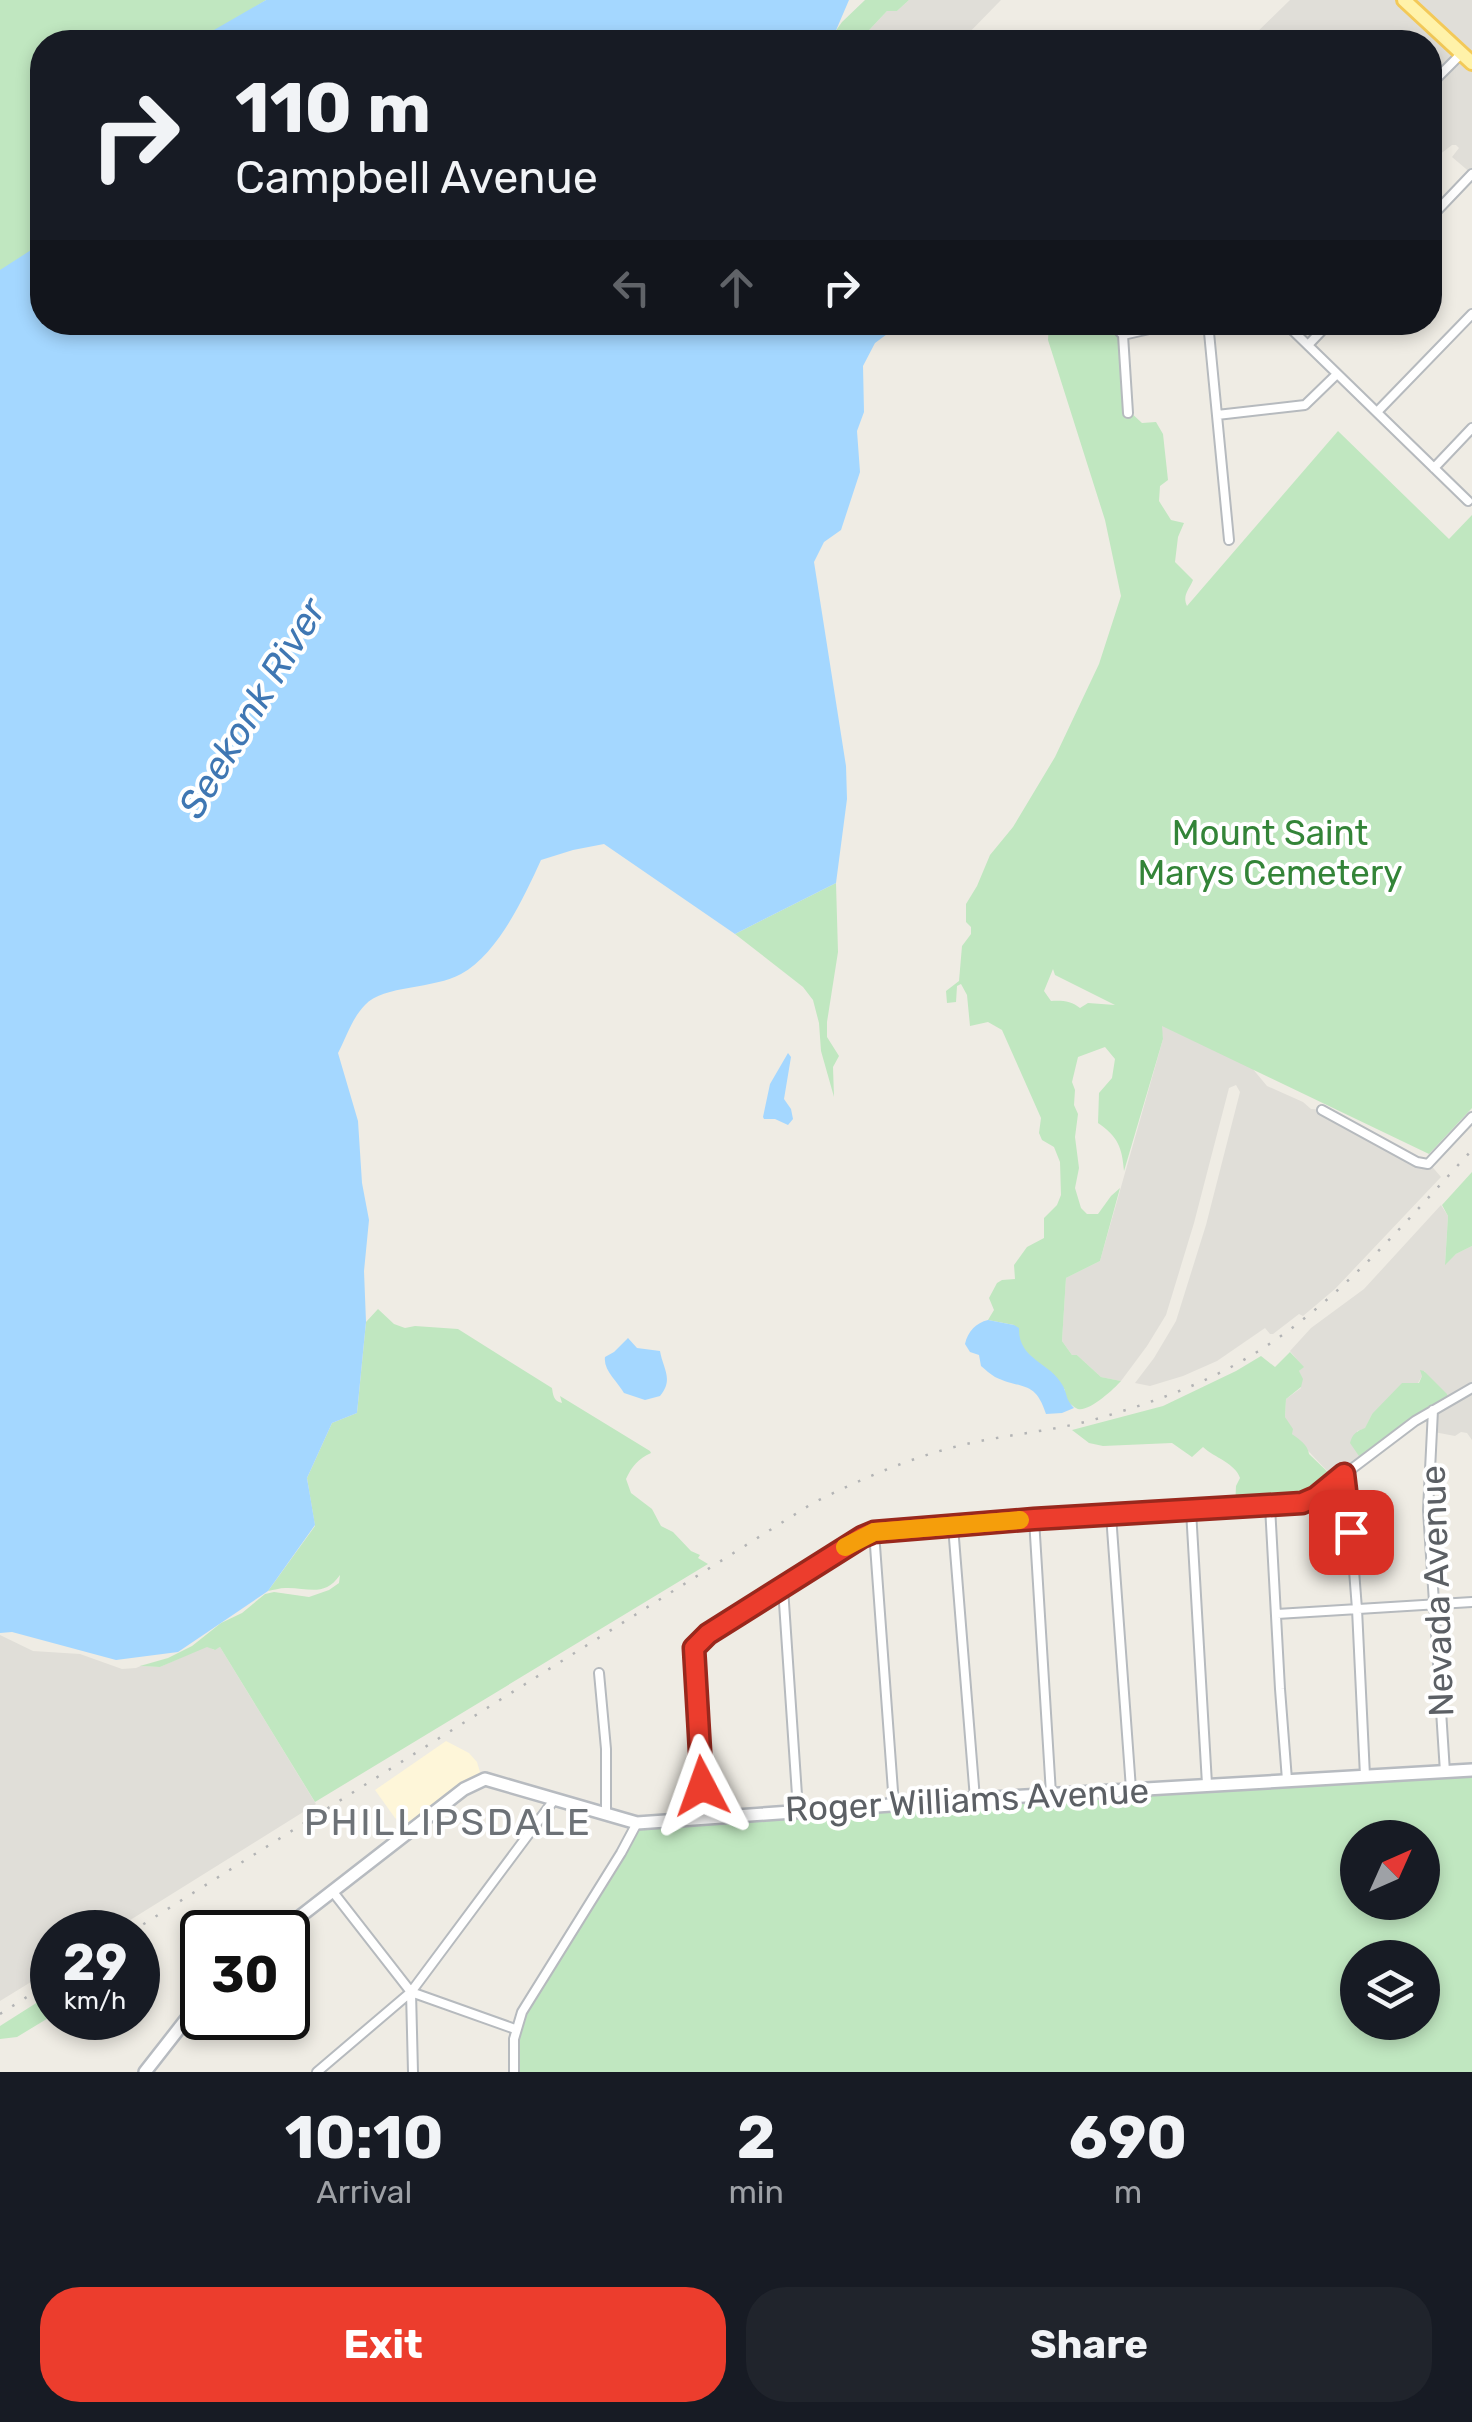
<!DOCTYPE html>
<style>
body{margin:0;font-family:Rubik,sans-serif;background:#20242c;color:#f1f3f6;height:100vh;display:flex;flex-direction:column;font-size:38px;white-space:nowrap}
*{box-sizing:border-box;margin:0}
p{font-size:32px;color:#9ea1a6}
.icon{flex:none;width:55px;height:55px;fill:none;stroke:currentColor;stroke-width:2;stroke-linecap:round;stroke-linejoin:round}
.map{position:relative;height:2072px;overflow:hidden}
.panel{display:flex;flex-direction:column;background:#171b24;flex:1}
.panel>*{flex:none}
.banner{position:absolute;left:30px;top:30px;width:1412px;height:305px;border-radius:40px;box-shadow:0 5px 15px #0003;background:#171b24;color:#f1f3f6;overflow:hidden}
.needle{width:65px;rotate:45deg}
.buttons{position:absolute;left:1340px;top:1820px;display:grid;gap:20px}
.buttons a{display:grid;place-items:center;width:100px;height:100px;border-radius:50%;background:#171b24;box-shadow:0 5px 15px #0003;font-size:50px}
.speed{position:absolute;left:30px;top:1910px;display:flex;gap:20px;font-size:50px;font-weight:700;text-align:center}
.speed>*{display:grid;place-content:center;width:130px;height:130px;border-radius:50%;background:#171b24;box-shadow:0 5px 15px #0003;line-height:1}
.speed small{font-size:25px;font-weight:400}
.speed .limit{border:5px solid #111;border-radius:15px;background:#fff;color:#111}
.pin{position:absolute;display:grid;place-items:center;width:85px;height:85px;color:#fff;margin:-42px;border-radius:20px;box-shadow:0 5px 15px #0006}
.me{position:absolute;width:110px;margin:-55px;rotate:356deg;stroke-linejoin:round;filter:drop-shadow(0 0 8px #0008)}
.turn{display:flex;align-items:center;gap:35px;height:210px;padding:0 40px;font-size:45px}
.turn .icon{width:130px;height:130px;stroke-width:2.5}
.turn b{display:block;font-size:70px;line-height:85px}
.lanes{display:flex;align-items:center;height:95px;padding:0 40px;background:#0003;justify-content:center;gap:50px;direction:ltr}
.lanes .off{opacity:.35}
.eta{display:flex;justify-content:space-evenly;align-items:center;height:170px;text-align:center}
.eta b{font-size:60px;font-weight:700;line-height:70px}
.action{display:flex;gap:20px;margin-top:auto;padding:20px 40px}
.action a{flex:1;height:115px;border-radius:40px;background:#ec3d2d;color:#fff;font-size:40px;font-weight:700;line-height:115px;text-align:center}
.action a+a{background:#20242c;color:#f1f3f6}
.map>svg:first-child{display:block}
.commercial{fill:#fef6d9}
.industrial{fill:#e0ded8}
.green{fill:#c0e7c0;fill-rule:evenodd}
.water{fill:#a4d7ff}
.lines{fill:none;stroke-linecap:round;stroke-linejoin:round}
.minor-casing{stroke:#b6babe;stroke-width:12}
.secondary-casing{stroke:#b7bbc0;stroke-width:16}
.primary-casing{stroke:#f3c958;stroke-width:18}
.minor{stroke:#fff;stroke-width:8}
.secondary{stroke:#fff;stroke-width:11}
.primary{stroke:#fff2a9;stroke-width:12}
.rail{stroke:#b3b4b5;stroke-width:2.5;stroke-dasharray:2.5 12;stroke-linecap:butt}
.route-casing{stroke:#99281d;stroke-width:25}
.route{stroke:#ec3d2d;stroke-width:18}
.slow{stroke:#f59e0b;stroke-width:18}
.labels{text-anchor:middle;stroke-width:8;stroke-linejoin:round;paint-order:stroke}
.park-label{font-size:35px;fill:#338438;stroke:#fff}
.street-label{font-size:35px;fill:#5c6065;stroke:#fff}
.water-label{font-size:38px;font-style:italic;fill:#3f77b3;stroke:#fff}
.neighbourhood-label{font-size:38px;letter-spacing:2.5px;fill:#6d7277;stroke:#fff}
</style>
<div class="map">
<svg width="1472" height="2072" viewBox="0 0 1472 2072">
<rect width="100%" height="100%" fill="#efece4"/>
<path class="commercial" d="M446 1741 469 1753 477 1762 480 1772 478 1779 411 1829 403 1819 398 1820 395 1818 375 1790Z"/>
<path class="industrial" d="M909 0H1001L960 42H858L887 11H897Z
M1290 0H1472V174L1452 157 1459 148 1456 145H1452L1430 162V42H1247Z
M1160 1021 1237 1050 1267 1086 1303 1102 1311 1109 1325 1110 1415 1160 1429 1163 1441 1177 1335 1289 1303 1316 1299 1314 1273 1334H1270L1265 1328 1217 1361 1183 1376 1150 1386 1135 1383 1154 1358 1176 1321 1206 1225 1240 1092 1236 1085 1229 1088 1194 1223 1166 1315 1147 1346 1121 1381 1101 1377 1077 1355H1072L1062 1341 1066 1278 1100 1261 1163 1039Z
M1441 1205 1448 1216 1445 1264 1456 1254 1472 1246V1440L1467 1433 1461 1432 1455 1436 1434 1432 1425 1371H1422V1376L1418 1383 1372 1414 1365 1429 1357 1431 1361 1459 1334 1478 1292 1434 1285 1417 1286 1399 1301 1388 1299 1371 1303 1367 1290 1351 1311 1328 1364 1289Z
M0 1635 33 1651 80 1654 122 1669 136 1668 145 1664 141 1666 160 1667 207 1646 214 1650 220 1647 316 1804 111 1932H52V1969L0 2001Z"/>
<path class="green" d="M0 0H266L200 42H42V244L0 272Z
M865 0H909L897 11H887L858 42H828L842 22Z
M1049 323H1107L1120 335 1128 410 1142 423 1156 422 1163 434 1168 480 1160 486 1159 501 1171 520 1184 523 1178 537 1175 562 1193 580C1189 590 1182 595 1187 606L1338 431 1449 539 1472 515V1108L1429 1154 1162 1026 1163 1039 1124 1171C1122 1147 1118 1137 1098 1123L1099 1093 1112 1078 1115 1059 1105 1047 1078 1057 1072 1082 1075 1090 1074 1105 1078 1114 1075 1137 1079 1168 1075 1188 1081 1208 1087 1214H1098L1111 1196 1120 1188 1100 1261 1066 1278 1062 1341 1072 1355H1077L1101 1377 1121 1381C1114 1389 1089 1412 1078 1409 1074 1408 1067 1401 1065 1398V1390L1047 1369 1032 1358 1022 1347 1014 1325 988 1320 994 1310 989 1298 997 1283 1002 1280 1015 1279 1014 1265 1027 1247 1044 1238V1218L1057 1205 1061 1195 1060 1162 1054 1147 1042 1140 1039 1133 1041 1118 1002 1030 988 1022 970 1026 967 995 961 984 957 986 956 1002 947 1003 946 991 959 981 962 946 971 934V927L966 922V904L977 886 990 855 1013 827 1055 757 1099 664 1121 596 1105 520 1048 340ZM1053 969 1055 975 1115 1005 1088 1003 1080 1008C1072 1001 1061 1000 1051 1001L1044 991Z
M836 883 838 952 827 1022V1037L839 1056 833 1067 834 1097 821 1051 819 1023 813 1000 803 987 735 934Z
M1472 1172V1246L1456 1254 1445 1265 1448 1216 1442 1205Z
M378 1309 394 1324 405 1328 415 1326 458 1329 552 1388C553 1394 553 1401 562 1403L560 1396 650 1451 651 1453C638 1459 632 1466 626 1479L631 1493 652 1509 661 1526 673 1532 691 1551 700 1555 698 1558 708 1564 315 1802 220 1647 215 1650 207 1647 160 1667 140 1666 168 1658 192 1646 221 1623 242 1613 265 1594 274 1592 309 1597 329 1590 339 1583 340 1575C324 1598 307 1587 285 1588 280 1588 274 1590 268 1591L315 1526 307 1478 332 1423 357 1413 366 1322Z
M1290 1352 1304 1367 1299 1371 1303 1379 1301 1387 1286 1399 1285 1417 1293 1429 1292 1434C1299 1439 1308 1445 1309 1454L1334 1478 1304 1502 1235 1507 1236 1486 1240 1478C1235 1463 1215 1458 1203 1447L1192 1457 1172 1443 1103 1446 1089 1443 1072 1430 1163 1406 1236 1371 1261 1356 1275 1367Z
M1420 1370 1424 1371 1447 1394 1448 1400 1361 1459 1350 1443C1352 1434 1357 1431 1365 1428L1372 1414 1402 1383H1419L1422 1376Z
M1472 1773V2072H510L512 2030 635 1825ZM1358 1838H1422V1902H1358ZM1358 1958H1422V2022H1358Z
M52 1993V2011L50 2017 17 2037 0 2039V2026Z"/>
<path class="water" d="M266 0H849L831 42H200L207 34Z
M42 243V322L902 323 875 343 863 366 864 412 857 431 860 472 841 530 824 542 814 562 846 766 847 799 836 883 735 934 604 844 573 850 541 860C524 897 498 954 461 974 435 989 383 985 365 1005 352 1018 346 1038 338 1053L358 1121 362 1183 369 1220 364 1271 366 1322 357 1413 332 1423 307 1478 315 1525 268 1591 178 1652 116 1660 12 1632 0 1633V270Z
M788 1053 791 1057 784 1099 791 1109 793 1119 788 1125 775 1119H764L763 1117 770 1084Z
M988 1320 1014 1325 1019 1328C1018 1360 1051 1362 1063 1386 1068 1396 1065 1398 1074 1408L1062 1413 1046 1414C1035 1379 1021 1390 995 1377 990 1374 986 1370 981 1366L979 1355 970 1352 965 1344C968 1331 976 1323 988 1320Z
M628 1338 637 1348 660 1351C663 1369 674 1379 660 1396L645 1400 624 1393C618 1382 603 1370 605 1357L614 1352Z"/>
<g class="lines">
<g class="minor-casing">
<path id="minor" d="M1430 85 1462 53
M1430 218 1472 174
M1110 322 1123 335 1128 413
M1208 322 1229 540
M1284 322 1468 501
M1123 335 1180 322
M1308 345 1330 322
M1377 412 1472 314
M1217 415 1305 405 1337 374
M1434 468 1472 428
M1322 1110 1417 1162 1428 1164 1472 1117
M1433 1410 1428 1510 1445 1772
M1345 1474 1348 1493 1357 1609 1365 1776
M1270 1506 1280 1689 1287 1780
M1191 1510 1207 1784
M1111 1515 1131 1789
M1034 1519 1051 1794
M953 1526 975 1799
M874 1532 894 1805
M783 1588 798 1810
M1277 1614 1472 1602
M599 1673 606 1749V1814
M704 1817 694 1647 708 1634 862 1537 874 1532 1308 1502 1415 1421 1472 1388
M333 1892 411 1992 515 2029
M411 1992 413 2072
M317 2072 411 1992 554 1800
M514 2072V2039L522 2012 621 1853 637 1823"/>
</g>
<g class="secondary-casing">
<path id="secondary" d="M280 1932 464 1789 485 1779 637 1823 975 1799 1472 1770
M145 2072 202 1999"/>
</g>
<g class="primary-casing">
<path id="primary" d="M1404 0 1472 63"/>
</g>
<use href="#minor" class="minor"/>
<use href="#secondary" class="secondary"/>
<use href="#primary" class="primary"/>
<path class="rail" d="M131 1932 813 1503C861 1479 909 1458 962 1445 1008 1434 1057 1431 1103 1417 1147 1404 1190 1389 1231 1367 1327 1316 1399 1229 1472 1150
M0 2014 52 1981"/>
</g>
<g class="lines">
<g class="route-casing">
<path id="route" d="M702 1786 694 1648 708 1634 862 1537 874 1532 1034 1519 1302 1503 1316 1497 1344 1474 1351 1532"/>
</g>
<use href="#route" class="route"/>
<path class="slow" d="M845 1547 874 1532 1020 1520"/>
</g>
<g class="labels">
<g class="park-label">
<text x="1270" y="845">Mount Saint<tspan x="1270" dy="40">Marys Cemetery</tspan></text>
</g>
<g class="street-label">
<text transform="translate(1437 1591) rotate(-92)" y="12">Nevada Avenue</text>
<text transform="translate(967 1800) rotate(-3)" y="12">Roger Williams Avenue</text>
</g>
<g class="water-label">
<text transform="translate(252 708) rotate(-59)" y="13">Seekonk River</text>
</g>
<g class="neighbourhood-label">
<text x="448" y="1835">PHILLIPSDALE</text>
</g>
</g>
</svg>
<div class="buttons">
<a><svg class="needle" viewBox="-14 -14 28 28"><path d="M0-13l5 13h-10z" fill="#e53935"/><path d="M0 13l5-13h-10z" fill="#9ea1a6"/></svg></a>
<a><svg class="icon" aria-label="layers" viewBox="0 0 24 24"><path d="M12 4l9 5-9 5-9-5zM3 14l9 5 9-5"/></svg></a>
</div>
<div class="speed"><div>29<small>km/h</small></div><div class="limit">30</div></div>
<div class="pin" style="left:1351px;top:1532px;background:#d93025"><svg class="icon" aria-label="arrive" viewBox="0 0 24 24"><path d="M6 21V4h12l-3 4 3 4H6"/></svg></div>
<svg class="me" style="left:702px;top:1786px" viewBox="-20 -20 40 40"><path d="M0-17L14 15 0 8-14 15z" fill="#ec3d2d" stroke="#fff" stroke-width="4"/></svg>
<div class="banner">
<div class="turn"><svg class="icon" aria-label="right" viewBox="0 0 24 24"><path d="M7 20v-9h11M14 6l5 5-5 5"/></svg><div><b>110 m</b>Campbell Avenue</div></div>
<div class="lanes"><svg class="icon off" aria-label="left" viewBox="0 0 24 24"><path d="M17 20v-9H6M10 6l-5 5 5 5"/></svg><svg class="icon off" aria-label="ahead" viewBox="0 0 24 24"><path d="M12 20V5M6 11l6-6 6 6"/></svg><svg class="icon" aria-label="right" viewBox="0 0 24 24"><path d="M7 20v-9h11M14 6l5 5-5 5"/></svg></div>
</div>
</div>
<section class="panel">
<div class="eta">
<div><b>10:10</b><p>Arrival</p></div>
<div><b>2</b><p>min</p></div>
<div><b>690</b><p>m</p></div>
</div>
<div class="action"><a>Exit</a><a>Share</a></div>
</section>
